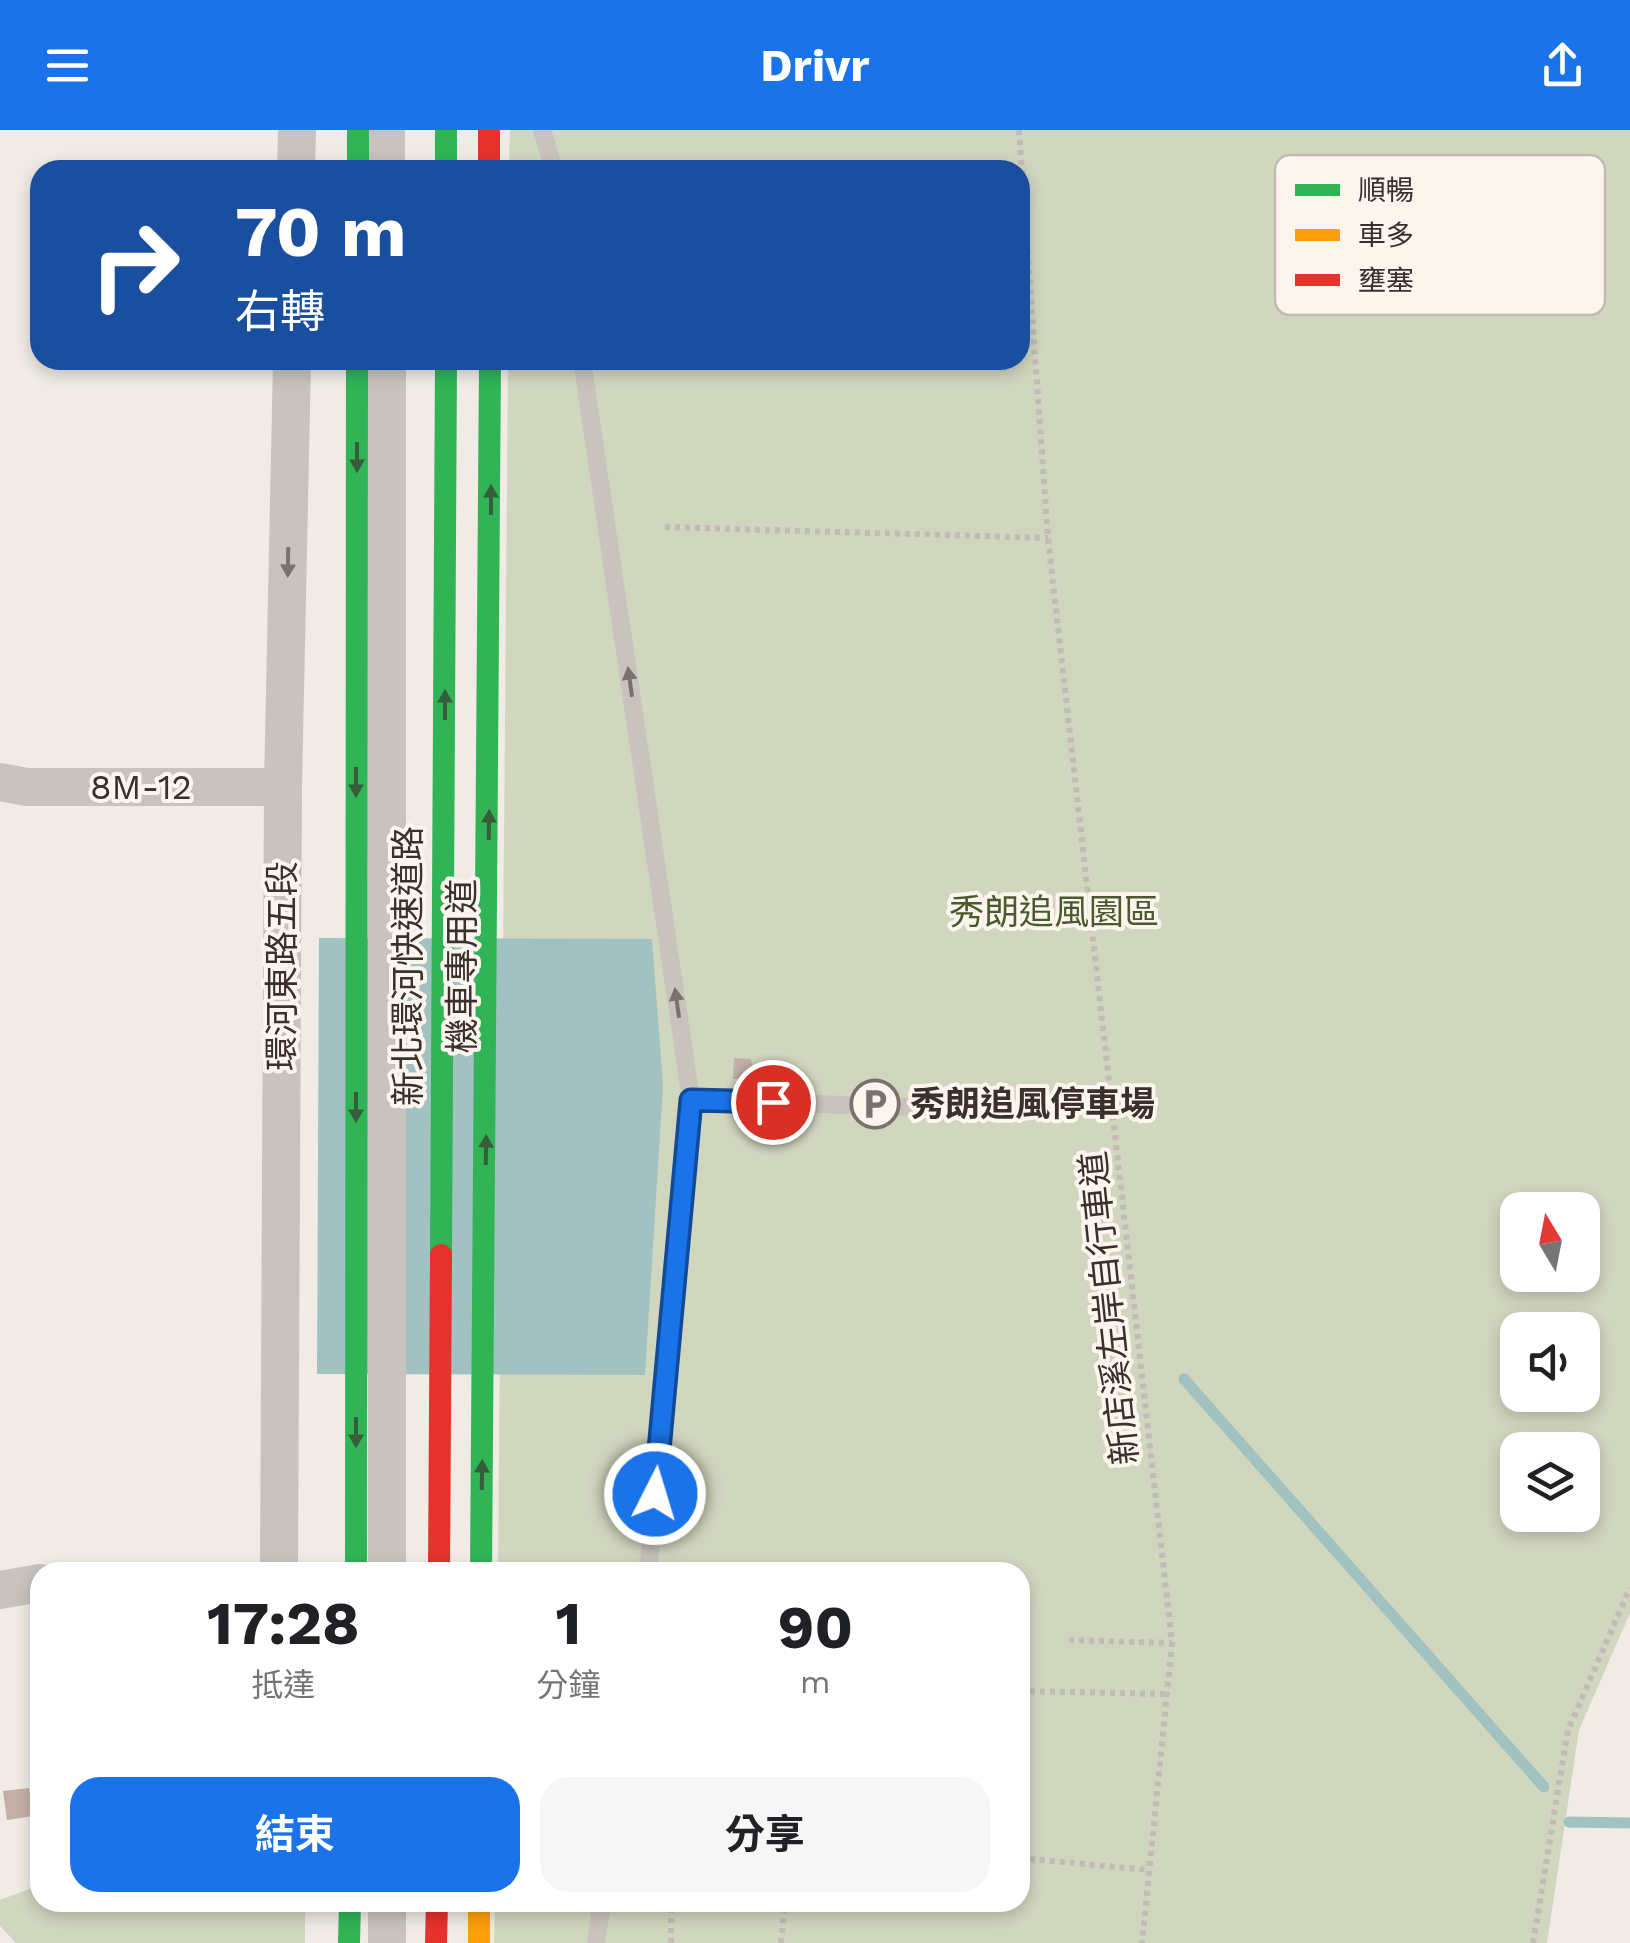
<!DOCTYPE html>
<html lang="zh-TW">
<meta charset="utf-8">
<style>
body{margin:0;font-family:"Work Sans","Noto Sans TC",sans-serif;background:#f6f6f6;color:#202124;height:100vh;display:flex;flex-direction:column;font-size:38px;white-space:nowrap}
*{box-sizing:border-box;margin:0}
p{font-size:32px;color:#757577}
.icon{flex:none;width:55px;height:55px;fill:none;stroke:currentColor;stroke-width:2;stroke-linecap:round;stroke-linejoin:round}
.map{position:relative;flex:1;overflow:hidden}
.panel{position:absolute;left:30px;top:1432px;width:1000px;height:350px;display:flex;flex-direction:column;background:#fff;border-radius:30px;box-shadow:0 5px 15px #0003}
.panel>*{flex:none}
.guide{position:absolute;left:30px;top:30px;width:1000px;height:210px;border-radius:30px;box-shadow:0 5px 15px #0003;background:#1a4fa0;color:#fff;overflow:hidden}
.needle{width:65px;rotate:350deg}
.buttons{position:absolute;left:1500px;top:1062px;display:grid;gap:20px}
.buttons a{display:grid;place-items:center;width:100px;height:100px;border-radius:20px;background:#fff;box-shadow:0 5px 15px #0003;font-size:50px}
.pin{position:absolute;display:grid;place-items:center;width:85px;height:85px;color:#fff;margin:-42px;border:5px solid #fff;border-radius:50%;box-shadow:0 2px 10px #0007}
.me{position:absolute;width:110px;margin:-55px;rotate:5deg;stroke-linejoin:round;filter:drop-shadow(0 0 8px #0008)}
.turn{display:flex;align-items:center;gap:35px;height:210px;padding:0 40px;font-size:45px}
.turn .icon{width:130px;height:130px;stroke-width:2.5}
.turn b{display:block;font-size:70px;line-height:85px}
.eta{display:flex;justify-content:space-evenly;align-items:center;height:170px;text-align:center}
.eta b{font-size:60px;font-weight:700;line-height:70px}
.cta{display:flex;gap:20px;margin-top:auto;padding:20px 40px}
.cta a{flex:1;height:115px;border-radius:30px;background:#1a73e8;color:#fff;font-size:40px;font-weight:700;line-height:115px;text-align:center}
.cta a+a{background:#f6f6f6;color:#202124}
header{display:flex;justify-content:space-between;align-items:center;height:130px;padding:0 40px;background:#1a73e8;color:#fff;font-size:45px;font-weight:700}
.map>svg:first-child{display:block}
.green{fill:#d1d6bf;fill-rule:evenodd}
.water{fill:#a1c2c1}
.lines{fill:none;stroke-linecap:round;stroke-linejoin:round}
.stream{stroke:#a1c2c1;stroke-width:11}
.building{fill:#c3afa7}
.path{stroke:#c2bbb6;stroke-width:6;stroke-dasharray:5 5;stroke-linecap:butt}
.lane{stroke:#c9c3be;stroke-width:18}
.street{stroke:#c9c3be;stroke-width:38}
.fast{stroke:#30b455;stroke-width:22}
.slow{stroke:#ff9f0a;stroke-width:22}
.jam{stroke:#e5322d;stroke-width:22}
.oneway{fill:#375e3a}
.oneway2{fill:#7b726d}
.route-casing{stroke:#114b97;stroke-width:25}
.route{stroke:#1a73e8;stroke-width:18}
.labels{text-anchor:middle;stroke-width:8;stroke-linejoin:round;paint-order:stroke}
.street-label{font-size:35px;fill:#3b302b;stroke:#fbf5ee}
.park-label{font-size:35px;fill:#4a5a2e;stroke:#fbf5ee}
.poi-label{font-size:35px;font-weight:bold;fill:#3b302b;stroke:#fbf5ee;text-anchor:start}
.key{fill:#fbf5ee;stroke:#c1bab4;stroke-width:2.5}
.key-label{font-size:28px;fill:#3b302b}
</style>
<header><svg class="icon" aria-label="menu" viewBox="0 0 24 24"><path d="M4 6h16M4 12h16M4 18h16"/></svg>Drivr<svg class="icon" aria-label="share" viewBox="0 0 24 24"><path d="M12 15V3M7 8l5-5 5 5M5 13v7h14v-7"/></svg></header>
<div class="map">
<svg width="1630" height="1813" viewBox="0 0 1630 1813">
<rect width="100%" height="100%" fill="#f0ebe5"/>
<path class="green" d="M510 0H1630V1483L1579 1600 1547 1813H494L495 1773 1020 1772V1442H498L508 230H1020V40H509ZM1518 1080H1582V1145H1518ZM1518 1200H1582V1265H1518ZM1518 1320H1582V1385H1518Z
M40 1755V1772L305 1773V1813H16L0 1796V1770Z"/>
<path class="water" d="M319 808 652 809 663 956 645 1245 317 1244Z"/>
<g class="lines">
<path class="stream" d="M1184 1249 1544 1657
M1569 1692 1630 1693"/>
</g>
<path class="building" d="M734 928 751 929 754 949H733Z
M29 1658 33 1686 7 1690 3 1661Z"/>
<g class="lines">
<path class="path" d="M1019 0 1048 408 1172 1513 1142 1813
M665 397 1048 408
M1069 1510 1172 1513
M1020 1561 1166 1564
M1020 1728 1149 1740
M671 1813V1772
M781 1813 785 1772
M1533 1813 1568 1600 1630 1458"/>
<path class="lane" d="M542 0 554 40
M582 230 691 970 648 1442
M691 970 998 980
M596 1813 602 1772"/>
<path class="street" d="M386 0V40
M296 40 297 0
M387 230V1442
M0 652 27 657H283
M279 1442 283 657 292 230
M0 1460 40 1453
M387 1813V1772"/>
<path class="fast" d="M358 0V40
M446 0V40
M441 1125 446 230
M356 1442 357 230
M481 1442 490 230
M349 1813 350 1772"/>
<path class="slow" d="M479 1772V1813"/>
<path class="jam" d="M489 0V40
M439 1442 441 1125
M436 1813 437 1772"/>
</g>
<defs><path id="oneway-solid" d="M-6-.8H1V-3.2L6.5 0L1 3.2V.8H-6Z" transform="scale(2.5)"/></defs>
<g class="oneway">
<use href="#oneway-solid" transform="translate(357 327) rotate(90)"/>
<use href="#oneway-solid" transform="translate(491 370) rotate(-90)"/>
<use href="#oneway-solid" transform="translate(445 575) rotate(-90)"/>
<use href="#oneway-solid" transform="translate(356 652) rotate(90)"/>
<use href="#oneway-solid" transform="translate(489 695) rotate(-89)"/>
<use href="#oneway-solid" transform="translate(356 977) rotate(90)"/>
<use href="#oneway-solid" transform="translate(486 1020) rotate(-89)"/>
<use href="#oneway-solid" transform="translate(356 1302) rotate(90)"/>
<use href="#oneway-solid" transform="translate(482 1345) rotate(-89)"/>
</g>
<g class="oneway2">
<use href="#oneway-solid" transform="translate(288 432) rotate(91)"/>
<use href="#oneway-solid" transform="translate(630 552) rotate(-98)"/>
<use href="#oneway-solid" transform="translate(677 873) rotate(-98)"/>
</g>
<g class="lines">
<g class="route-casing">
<path id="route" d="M655 1364 691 970 773 972"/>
</g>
<use href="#route" class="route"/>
</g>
<defs>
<g id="parking-ring" transform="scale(2.5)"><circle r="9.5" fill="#fbf5ee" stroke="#7a716c" stroke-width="1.5"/><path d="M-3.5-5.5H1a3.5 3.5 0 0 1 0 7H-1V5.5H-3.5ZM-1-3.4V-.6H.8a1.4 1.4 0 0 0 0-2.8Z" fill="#7a716c"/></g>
</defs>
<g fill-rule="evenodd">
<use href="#parking-ring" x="875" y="974"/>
</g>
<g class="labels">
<g class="street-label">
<text x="141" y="669">8M-12</text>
<text transform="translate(282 836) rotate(-90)" y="12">環河東路五段</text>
<text transform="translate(408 836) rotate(-90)" y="12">新北環河快速道路</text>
<text transform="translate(462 836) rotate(-90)" y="12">機車專用道</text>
<text transform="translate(1109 1178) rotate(-96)" y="12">新店溪左岸自行車道</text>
</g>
<g class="park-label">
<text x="1054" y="794">秀朗追風園區</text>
</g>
<g class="poi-label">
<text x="910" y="986">秀朗追風停車場</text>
</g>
</g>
<rect x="1275" y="25" width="330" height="160" rx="15" class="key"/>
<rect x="1295" y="54" width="45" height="12" fill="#30b455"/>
<rect x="1295" y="99" width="45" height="12" fill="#ff9f0a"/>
<rect x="1295" y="144" width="45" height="12" fill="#e5322d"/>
<g class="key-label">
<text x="1358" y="70">順暢</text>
<text x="1358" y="115">車多</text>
<text x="1358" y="160">壅塞</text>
</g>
</svg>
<div class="buttons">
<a><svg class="needle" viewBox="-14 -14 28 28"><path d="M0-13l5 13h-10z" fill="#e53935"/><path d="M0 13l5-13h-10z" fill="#757577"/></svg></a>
<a><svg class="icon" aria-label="sound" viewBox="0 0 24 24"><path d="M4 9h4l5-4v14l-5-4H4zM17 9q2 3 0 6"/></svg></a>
<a><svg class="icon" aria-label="layers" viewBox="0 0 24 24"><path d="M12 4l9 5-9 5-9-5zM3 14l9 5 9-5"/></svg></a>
</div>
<div class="pin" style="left:773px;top:972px;background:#d93025"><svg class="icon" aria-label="arrive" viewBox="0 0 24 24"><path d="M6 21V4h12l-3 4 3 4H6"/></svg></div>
<svg class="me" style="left:655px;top:1364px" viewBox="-20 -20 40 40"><circle r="17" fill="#1a73e8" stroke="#fff" stroke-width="3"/><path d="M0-11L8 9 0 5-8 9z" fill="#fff"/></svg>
<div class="guide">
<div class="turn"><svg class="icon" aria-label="right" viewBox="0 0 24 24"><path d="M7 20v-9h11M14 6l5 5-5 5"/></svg><div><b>70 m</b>右轉</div></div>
</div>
<section class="panel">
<div class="eta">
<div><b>17:28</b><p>抵達</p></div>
<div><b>1</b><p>分鐘</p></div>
<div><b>90</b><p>m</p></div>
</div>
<div class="cta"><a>結束</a><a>分享</a></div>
</section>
</div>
